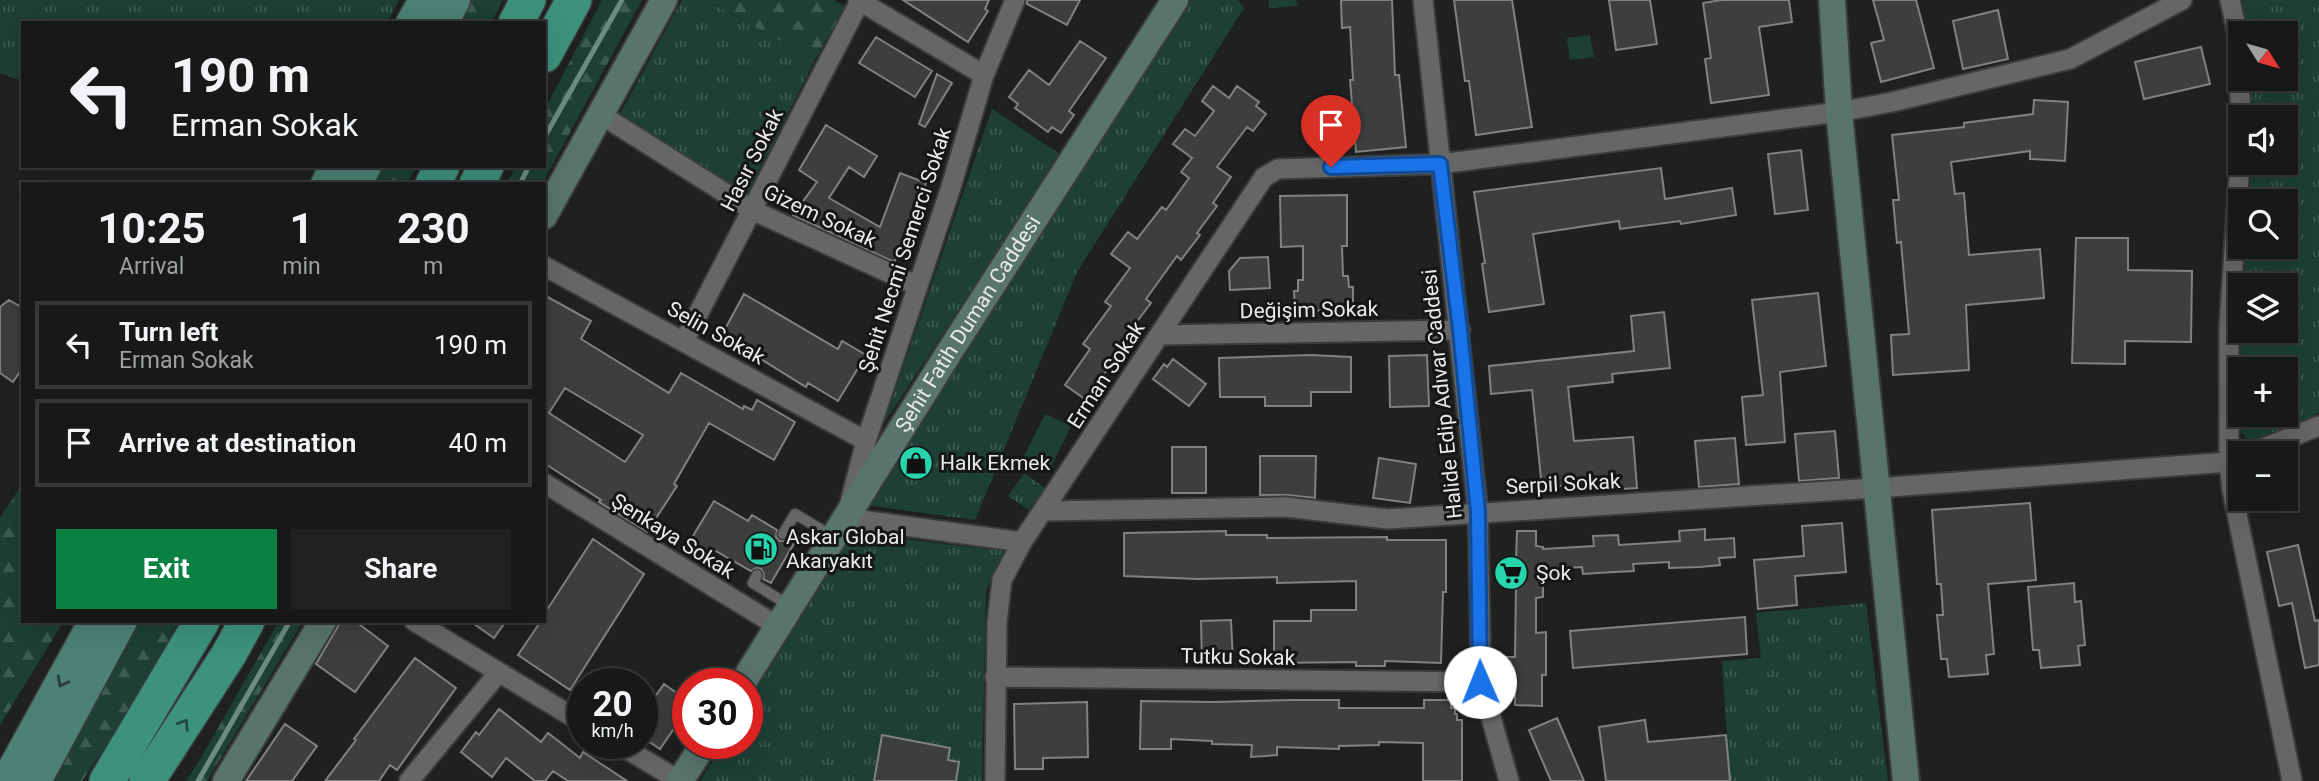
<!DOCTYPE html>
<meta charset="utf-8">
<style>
body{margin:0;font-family:Roboto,sans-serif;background:#1f2221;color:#f1f3f6;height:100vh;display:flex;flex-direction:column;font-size:26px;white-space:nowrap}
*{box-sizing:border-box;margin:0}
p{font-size:23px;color:#9ea0a2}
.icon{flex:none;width:38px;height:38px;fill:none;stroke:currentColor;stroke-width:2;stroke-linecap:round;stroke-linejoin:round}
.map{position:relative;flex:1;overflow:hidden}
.sheet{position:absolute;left:21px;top:182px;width:525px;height:441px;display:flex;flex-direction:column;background:#161918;border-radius:0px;box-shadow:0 7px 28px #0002,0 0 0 2px #353837}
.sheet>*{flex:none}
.hud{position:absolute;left:21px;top:21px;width:525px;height:147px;border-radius:0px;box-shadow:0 7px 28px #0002,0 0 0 2px #353837;background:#161918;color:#f1f3f6;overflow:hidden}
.needle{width:46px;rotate:127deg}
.tools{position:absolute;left:2228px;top:21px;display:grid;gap:14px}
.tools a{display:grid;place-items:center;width:70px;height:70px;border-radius:0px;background:#161918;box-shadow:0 7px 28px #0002,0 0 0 2px #353837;font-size:35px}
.speed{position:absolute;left:567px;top:668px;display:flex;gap:14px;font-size:35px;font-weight:700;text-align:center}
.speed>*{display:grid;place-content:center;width:91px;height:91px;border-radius:50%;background:#161918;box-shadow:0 7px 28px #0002,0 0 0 2px #353837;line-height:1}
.speed small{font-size:18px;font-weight:400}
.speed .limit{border:10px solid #d22;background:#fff;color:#111}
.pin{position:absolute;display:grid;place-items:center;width:60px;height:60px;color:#fff;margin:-72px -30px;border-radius:50% 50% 50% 0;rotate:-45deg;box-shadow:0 0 7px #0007}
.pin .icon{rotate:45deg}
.me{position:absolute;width:77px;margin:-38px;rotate:359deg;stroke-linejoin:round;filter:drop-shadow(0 0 5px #0008)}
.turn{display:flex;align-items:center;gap:24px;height:147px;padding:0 35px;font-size:32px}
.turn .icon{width:91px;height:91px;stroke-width:2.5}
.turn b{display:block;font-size:49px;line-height:60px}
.eta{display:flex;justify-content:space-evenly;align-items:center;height:119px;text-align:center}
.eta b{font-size:42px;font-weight:700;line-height:49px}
.button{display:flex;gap:14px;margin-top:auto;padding:14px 35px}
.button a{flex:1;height:80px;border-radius:0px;background:#0b8043;color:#fff;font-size:28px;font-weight:700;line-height:80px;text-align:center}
.button a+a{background:#1f2221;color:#f1f3f6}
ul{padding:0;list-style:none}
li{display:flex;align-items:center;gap:21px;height:88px;margin:0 14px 10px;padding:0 21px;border:4px solid #353837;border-radius:0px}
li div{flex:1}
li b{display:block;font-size:26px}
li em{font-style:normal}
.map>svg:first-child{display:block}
.grass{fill:url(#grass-tufts);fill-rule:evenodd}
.forest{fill:url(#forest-firs)}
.pitch{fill:#1d3f35}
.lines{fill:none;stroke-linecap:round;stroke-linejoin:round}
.stream{stroke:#6b8c82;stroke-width:5}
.building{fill:#3d3f3e;stroke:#7f8281;stroke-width:2;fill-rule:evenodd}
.lane-casing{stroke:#3a3c3b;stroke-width:13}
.street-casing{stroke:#3a3c3b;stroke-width:23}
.secondary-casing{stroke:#3a3c3b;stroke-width:30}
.primary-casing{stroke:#3a3c3b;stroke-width:33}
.highway-casing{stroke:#3a3c3b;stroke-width:38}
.lane{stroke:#646766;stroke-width:10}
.street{stroke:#646766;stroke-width:19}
.secondary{stroke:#58746c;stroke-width:26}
.primary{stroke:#4c8173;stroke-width:30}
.highway{stroke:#3c927b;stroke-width:35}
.oneway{stroke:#283c37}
.oneway2{stroke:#25483f}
.route-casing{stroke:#114b97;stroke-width:18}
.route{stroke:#1a73e8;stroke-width:12}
.labels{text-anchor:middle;stroke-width:6;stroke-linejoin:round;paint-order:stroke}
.street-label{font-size:21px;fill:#e9ebea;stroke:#151717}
.poi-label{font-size:21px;fill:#e9ebea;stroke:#151717;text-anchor:start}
</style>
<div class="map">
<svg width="2319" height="781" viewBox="0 0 2319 781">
<defs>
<pattern id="grass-tufts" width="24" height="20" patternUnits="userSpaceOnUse" patternTransform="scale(1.75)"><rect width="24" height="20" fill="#1d3f35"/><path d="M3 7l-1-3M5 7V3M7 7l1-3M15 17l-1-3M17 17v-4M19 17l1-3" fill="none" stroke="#3e5b52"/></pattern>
<pattern id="forest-firs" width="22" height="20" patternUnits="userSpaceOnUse" patternTransform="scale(1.75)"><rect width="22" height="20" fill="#1d3f35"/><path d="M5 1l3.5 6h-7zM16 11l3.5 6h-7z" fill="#3e5b52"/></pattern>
</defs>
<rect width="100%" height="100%" fill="#1e2120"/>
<path class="grass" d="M0 0H399L387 23H23V81L0 73Z
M682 0H706L815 60 742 204 615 123Z
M1191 0H1238L1244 8 1077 272 975 520 866 505Z
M1269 0H1296L1297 6 1269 8Z
M2242 0H2319V412L2304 421 2251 441 2245 437 2240 429 2241 331H2286V285H2243L2246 247H2286V201H2249L2252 163H2286V117H2252L2251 79H2286V33H2247ZM2286 369V415H2240V369Z
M1590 35 1594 57 1570 60 1567 38Z
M992 109 1061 155 884 423Z
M1024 473 1045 488 1029 510 1008 496Z
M853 533 1004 551 986 591 982 781H700L723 744H747V704Z
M1866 603 1888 781H1730L1722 661 1761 658 1756 613Z"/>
<path class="forest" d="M470 0H503L491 23H458Z
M602 0H642L542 184H507L516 166H544V111Z
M706 0H833L845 6 815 60Z
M381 166H416L407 184H371Z
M23 483V621H64L0 725V518Z
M136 621H179L117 731 82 781H48Z
M279 621H303L207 781H186L202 756Z"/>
<path class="pitch" d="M1045 414 1071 426 1048 473 1022 460Z"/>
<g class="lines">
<path class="stream" d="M544 138 622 0
M520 184 529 166
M198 781 290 621"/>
</g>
<path class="building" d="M903 0H989L985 9 988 11 968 42Z
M1027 0H1080L1067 25 1027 4Z
M1341 0H1392L1395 75H1399L1406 147 1356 152 1350 80H1353L1350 27 1342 28Z
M1454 0H1512L1532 127 1476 135 1469 81H1465Z
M1609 0H1650L1657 44 1616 50Z
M1721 0H1789L1792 22 1759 27 1769 95 1711 103 1705 59 1711 58 1703 3Z
M1873 0H1916L1934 68 1881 82 1871 43 1884 40Z
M1998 10 2008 59 1963 69 1953 21Z
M876 37 932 71 915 97 859 63Z
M1080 41 1106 58 1069 111 1074 115 1061 133 1052 127 1048 132 1015 108 1018 104 1009 97 1029 70 1049 85Z
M2201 47 2210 84 2144 99 2135 62Z
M937 74 952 83 925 127 919 124Z
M1213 86 1229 98 1237 86 1259 102 1256 106 1266 114 1253 131 1247 127 1217 167 1231 177 1213 203 1217 206 1197 233 1200 235 1181 260 1177 256 1146 299 1151 303 1129 332 1133 335 1102 377 1108 381 1092 404 1065 385 1090 349 1083 344 1111 306 1105 302 1130 268 1111 254 1128 232 1137 239 1162 207 1166 210 1189 178 1181 172 1192 158 1173 144 1185 129 1195 136 1214 111 1202 101Z
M2034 100 2068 102 2065 161 2030 159V151L1951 162 1955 194 1964 193 1969 255 2040 249 2044 298 1966 305 1969 370 1893 375 1891 335 1909 334 1901 242 1897 243 1893 200H1899L1892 135 1964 127V123L2033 114Z
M826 125 877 156 864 177 849 167 829 198 880 227 900 173 926 183 903 247 894 262 793 215 817 182 799 170Z
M1801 150 1808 210 1775 214 1768 154Z
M1661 168 1665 199 1732 188 1736 215 1681 224 1680 221 1620 229 1619 221 1533 234 1544 304 1489 312 1482 264 1485 263 1474 192Z
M1347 195V246H1342L1343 276H1348L1349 287H1353V310L1295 311 1294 291H1298V280H1303V246L1281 247 1280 196Z
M2076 238H2128V270L2192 271 2191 342 2125 341V364L2072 363Z
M1268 257 1270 288 1230 290 1229 271 1240 258Z
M1818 293 1826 366 1780 372 1785 442 1746 445 1742 397 1763 395 1752 300Z
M744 294 838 349 842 341 866 355 838 401 808 383 806 387 743 348 740 353 718 342Z
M544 295 591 321 581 339 669 393 681 373 743 409 744 406 752 410 757 400 795 422 774 460 709 423 674 484 677 486 647 532 599 502 601 500 544 463ZM565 388 643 435 625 462 549 413Z
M9 300 23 308V367L13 382 0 373V307Z
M1664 312 1670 368 1612 374 1613 382 1568 387 1574 441 1633 437 1637 488 1589 491V483L1542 488 1532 390 1491 394 1489 366 1634 351 1631 316Z
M1311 355 1351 357V392H1311V406H1265V397H1220L1219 358Z
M1427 355 1429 406 1390 407 1389 356Z
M1173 359 1206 384 1189 406 1153 379 1164 364 1167 367Z
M1835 431 1839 478 1799 481 1795 434Z
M1735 438 1739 484 1699 487 1695 441Z
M1172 447H1206V493H1172Z
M1260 456H1316L1315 498 1287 495H1260Z
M1379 458 1416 464 1410 503 1373 498Z
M714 501 748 521 752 515 777 530 776 537 780 541H786L789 538 795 542 771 583 763 579 764 574 761 569 756 568 751 571 714 550 711 555 690 541Z
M2030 503 2036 580 1988 584 1994 654 1986 655 1988 674 1949 677 1947 659H1941L1937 615H1943L1941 584H1937L1932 510Z
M1842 523 1846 572 1795 576 1797 605 1758 609 1754 560 1804 556 1802 526Z
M1705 529V540L1734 538 1735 557 1719 558 1720 565 1700 567 1669 568V562L1633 564 1634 571 1614 572 1583 574 1582 567 1547 569V579H1543V597L1536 598V633L1546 632V675H1542V706L1515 705V682H1505V657H1515L1516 585H1506V560H1516L1517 531H1536V546L1543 547V549L1594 546 1593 536 1618 535 1619 545 1680 541 1679 531Z
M1226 531V535H1267V538L1387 537V540H1446V592H1443L1441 663 1385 661V666H1356V662L1274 663V621H1311V610H1356V581L1277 583V577L1198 579 1124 576V533Z
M593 539 644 574 570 690 518 655 541 621H544L545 613Z
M2298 545 2315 621 2319 620V665L2305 668 2292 603 2279 606 2267 552Z
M2074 583 2075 602 2081 601 2085 645 2078 646 2080 665 2041 668 2039 650H2033L2028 587Z
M1745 617 1747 654 1573 668 1570 631Z
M1231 620 1233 662 1202 663 1201 621Z
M341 621H355L388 646 355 692 316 664Z
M470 621H506L494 638Z
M415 658 456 688 397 770 390 765 379 781H325L356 740 354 739Z
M664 684 688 701V708L660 749 642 737V715Z
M1293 700H1339V708H1424V700H1451V708H1455V714H1457V720H1462V781H1423V743L1379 742V745L1339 746V749L1277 747V755L1251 757 1252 745 1212 744V741L1171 739V749H1140L1141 701 1213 702Z
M1087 702 1088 757 1043 758V769H1015L1014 704Z
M499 709 541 742 548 733 580 758 583 752 627 781H568L553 771 545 781H535L506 758 492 777 461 752 476 732 479 735Z
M1557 718 1584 781H1551L1529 730Z
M1645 720 1648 742 1726 735 1730 781H1606L1599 727Z
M285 724 317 746 292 781H246Z
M882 735 950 748 948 760 959 762 956 781H874Z"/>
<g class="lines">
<g class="lane-casing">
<path id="lane" d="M783 534 795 514 834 537
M757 575 753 583 790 606"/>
</g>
<g class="street-casing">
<path id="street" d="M858 0 984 75
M1015 0 984 75 951 187 866 441 846 518 1022 542
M1423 0 1478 512 1481 682 1509 781
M2230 0 2237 32 2241 117
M600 114 752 210 918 286
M2240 161 2229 326V462L2232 490 2292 781
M544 266 866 441
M1159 335 1460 330
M684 341 860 1
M2251 453 2319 426
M544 483 779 627
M1044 511 1286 507 1388 519 1876 488 2229 462 2240 457
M414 621 583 723
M995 677 1481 682
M618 744 680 781
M409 781 499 672
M995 781 997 622 1002 580 1022 542 1264 177 1278 169 1440 164 1839 112 1892 102 2070 59 2182 0"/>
</g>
<g class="secondary-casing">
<g id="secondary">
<path d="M1832 0 1839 112 1906 781"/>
<path d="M544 216 664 0"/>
<path id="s1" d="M742 684 950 351 1175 0"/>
<path d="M226 781 323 621"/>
<path d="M680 781 704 744"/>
</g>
</g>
<g class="primary-casing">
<path id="primary" d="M411 23 424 0
M443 23 455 0
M326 184 335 166
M357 184 366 166
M6 781 94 621
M36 781 122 621"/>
</g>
<g class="highway-casing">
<path id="highway" d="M516 23 528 0
M544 55 574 0
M433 184 442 166
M477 184 486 166
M107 781 202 621
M147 781 229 654 247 621"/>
</g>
<use href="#lane" class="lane"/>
<use href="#street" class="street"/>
<use href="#secondary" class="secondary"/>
<use href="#primary" class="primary"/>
<use href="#highway" class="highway"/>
</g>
<defs><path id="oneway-chevron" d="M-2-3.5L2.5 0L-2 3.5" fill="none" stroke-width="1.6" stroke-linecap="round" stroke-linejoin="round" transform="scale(1.75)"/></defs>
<use class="oneway" href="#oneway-chevron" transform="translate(62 682) rotate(118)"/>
<use class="oneway2" href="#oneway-chevron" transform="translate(184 724) rotate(-57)"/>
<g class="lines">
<g class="route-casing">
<path id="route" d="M1331 167 1440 164 1460 330 1478 512 1480 682"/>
</g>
<use href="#route" class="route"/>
</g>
<defs>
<g id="shop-disc" transform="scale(1.75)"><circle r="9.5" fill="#27d5ad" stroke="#151717"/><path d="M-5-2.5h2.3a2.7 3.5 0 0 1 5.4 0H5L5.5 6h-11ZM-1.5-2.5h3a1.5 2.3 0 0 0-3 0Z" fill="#111"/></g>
<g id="fuel-disc" transform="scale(1.75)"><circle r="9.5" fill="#27d5ad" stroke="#151717"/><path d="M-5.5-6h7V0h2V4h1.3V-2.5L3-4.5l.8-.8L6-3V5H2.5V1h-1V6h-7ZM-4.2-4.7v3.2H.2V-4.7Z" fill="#111"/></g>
<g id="supermarket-disc" transform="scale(1.75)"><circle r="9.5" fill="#27d5ad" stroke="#151717"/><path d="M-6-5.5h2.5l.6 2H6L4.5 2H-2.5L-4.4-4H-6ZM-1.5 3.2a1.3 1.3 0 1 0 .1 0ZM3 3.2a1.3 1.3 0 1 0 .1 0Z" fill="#111"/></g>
</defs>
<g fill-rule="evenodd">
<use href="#shop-disc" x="916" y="463"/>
<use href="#fuel-disc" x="761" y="549"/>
<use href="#supermarket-disc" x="1511" y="573"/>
</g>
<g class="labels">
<g class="street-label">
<text transform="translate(752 160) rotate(-63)" y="7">Hasır Sokak</text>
<text transform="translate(820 216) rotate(25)" y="7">Gizem Sokak</text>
<text transform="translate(905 250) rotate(-72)" y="7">Şehit Necmi Semerci Sokak</text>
<text transform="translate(1309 310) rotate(-1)" y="7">Değişim Sokak</text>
<text dy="7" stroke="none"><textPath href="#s1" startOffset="425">Şehit Fatih Duman Caddesi</textPath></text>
<text transform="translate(716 333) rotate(29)" y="7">Selin Sokak</text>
<text transform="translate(1106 375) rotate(-57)" y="7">Erman Sokak</text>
<text transform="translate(1442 394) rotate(-96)" y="7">Halide Edip Adıvar Caddesi</text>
<text transform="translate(1563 484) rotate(-3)" y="7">Serpil Sokak</text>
<text transform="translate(673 536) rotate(32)" y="7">Şenkaya Sokak</text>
<text transform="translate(1238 657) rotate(1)" y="7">Tutku Sokak</text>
</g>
<g class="poi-label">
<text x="940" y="470">Halk Ekmek</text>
<text x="786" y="544">Askar Global<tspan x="786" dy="24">Akaryakıt</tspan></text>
<text x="1536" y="580">Şok</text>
</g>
</g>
</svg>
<div class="tools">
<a><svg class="needle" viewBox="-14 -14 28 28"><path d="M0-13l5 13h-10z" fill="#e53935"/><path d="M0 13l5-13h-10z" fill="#9ea0a2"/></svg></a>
<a><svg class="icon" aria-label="sound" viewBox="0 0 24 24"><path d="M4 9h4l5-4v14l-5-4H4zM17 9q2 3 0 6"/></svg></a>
<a><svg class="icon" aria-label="search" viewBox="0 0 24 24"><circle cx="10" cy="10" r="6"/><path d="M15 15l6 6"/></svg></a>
<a><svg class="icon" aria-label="layers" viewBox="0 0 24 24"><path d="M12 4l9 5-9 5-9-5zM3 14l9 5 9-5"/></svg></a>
<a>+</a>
<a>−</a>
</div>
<div class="speed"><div>20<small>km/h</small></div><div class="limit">30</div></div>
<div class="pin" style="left:1331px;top:167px;background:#d93025"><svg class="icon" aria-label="arrive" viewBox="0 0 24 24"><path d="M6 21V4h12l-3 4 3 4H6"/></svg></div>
<svg class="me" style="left:1480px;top:682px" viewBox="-20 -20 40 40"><circle r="19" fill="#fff"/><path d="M0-13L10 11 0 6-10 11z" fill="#1a73e8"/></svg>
<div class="hud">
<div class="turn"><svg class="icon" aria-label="left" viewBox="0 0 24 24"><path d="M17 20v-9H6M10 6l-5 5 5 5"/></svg><div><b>190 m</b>Erman Sokak</div></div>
</div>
<section class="sheet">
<div class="eta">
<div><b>10:25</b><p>Arrival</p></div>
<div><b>1</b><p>min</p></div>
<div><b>230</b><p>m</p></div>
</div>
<ul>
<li><svg class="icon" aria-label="left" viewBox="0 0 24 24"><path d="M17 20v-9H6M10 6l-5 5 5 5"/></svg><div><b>Turn left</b><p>Erman Sokak</p></div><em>190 m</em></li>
<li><svg class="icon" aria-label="arrive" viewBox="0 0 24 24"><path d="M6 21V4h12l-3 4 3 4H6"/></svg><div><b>Arrive at destination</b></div><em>40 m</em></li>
</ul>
<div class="button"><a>Exit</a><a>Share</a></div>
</section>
</div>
